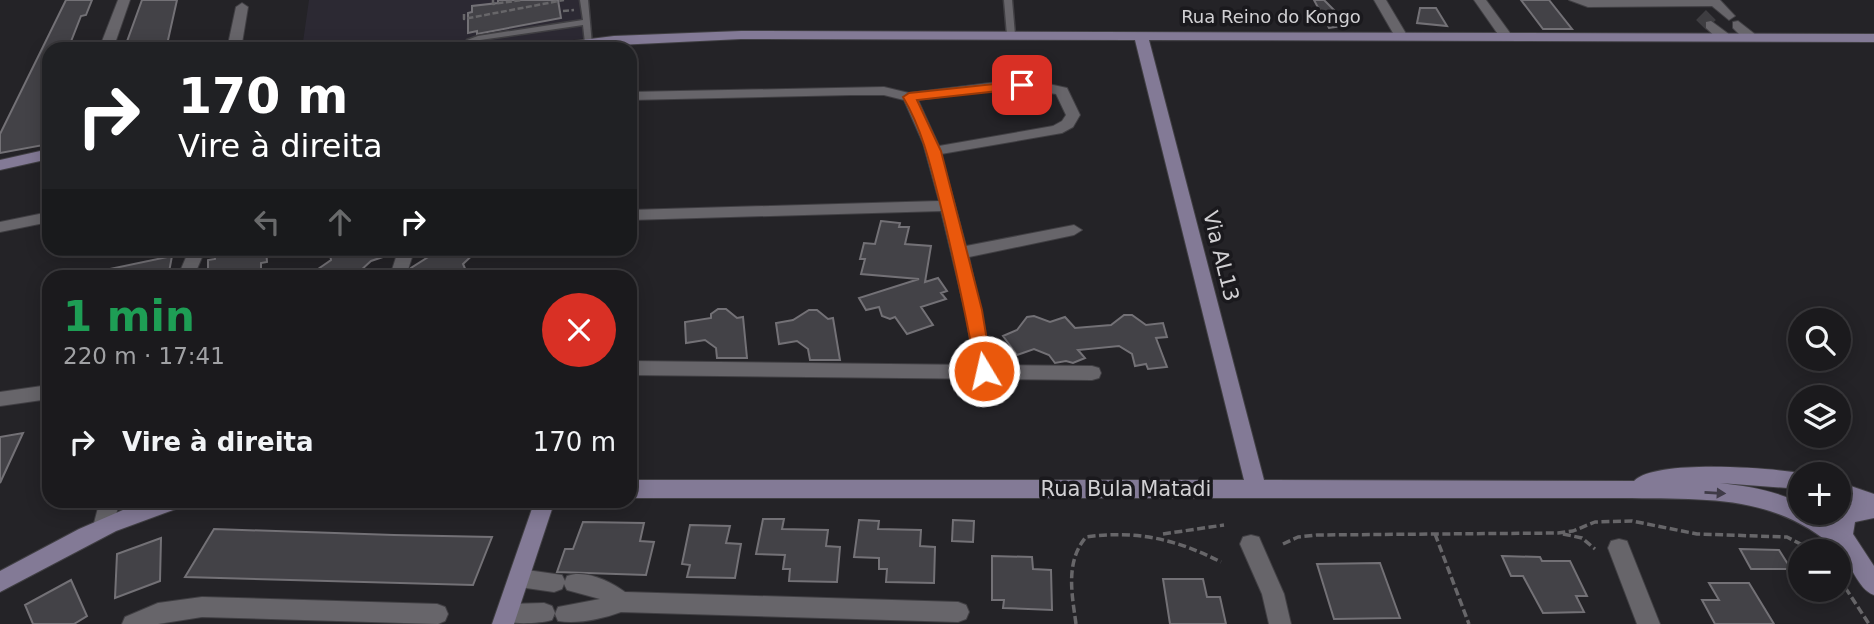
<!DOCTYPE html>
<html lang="pt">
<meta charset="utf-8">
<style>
body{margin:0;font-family:"DejaVu Sans",sans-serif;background:#28272a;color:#f1f3f6;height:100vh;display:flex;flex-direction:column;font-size:26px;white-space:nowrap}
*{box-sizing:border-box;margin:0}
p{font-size:23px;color:#a0a1a4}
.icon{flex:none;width:38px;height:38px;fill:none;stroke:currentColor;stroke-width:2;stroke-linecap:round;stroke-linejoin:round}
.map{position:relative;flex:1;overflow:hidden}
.sheet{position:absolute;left:42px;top:270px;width:595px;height:238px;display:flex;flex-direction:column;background:#1b1a1d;border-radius:21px;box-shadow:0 4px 18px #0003,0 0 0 2px #39383b}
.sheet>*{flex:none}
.banner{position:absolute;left:42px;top:42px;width:595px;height:214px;border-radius:21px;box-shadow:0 4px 18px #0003,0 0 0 2px #39383b;background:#202124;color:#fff;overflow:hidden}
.controls{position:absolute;left:1788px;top:308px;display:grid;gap:14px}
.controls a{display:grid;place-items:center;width:63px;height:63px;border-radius:50%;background:#1b1a1d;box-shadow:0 4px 18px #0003,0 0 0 2px #39383b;font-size:35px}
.pin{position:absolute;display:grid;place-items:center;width:60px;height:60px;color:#fff;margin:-30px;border-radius:14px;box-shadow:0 4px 10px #0006}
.me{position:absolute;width:77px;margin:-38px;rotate:351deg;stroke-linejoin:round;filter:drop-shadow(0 0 5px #0008)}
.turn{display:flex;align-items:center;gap:24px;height:147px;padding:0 21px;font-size:32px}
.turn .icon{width:91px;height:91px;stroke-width:2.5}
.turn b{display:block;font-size:49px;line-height:60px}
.lanes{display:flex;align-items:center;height:66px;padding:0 21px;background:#0003;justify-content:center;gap:35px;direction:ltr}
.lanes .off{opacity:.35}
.round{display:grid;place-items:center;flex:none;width:74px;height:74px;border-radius:37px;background:#28272a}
.summary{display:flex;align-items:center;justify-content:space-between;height:119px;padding:0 21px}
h1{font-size:42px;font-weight:700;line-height:52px;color:#1e9e55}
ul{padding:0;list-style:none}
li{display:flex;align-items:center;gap:21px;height:105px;padding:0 21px}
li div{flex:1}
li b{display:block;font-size:26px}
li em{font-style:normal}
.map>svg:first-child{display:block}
.built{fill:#2c2933}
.building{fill:#434247;stroke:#737176;stroke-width:2}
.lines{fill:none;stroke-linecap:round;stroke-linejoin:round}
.street-tunnel{stroke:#3e3d41;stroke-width:14;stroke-dasharray:14 7;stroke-linecap:butt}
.lane-casing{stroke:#403f43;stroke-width:3}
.street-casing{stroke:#403f43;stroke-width:2}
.secondary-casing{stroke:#403f43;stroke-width:2}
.path-far1{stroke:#676669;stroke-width:2.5;stroke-dasharray:6 2.5;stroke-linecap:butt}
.path{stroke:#676669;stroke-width:3.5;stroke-dasharray:8 3.5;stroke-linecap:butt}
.lane{fill:#67656a;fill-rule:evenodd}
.street{fill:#67656a;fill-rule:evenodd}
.secondary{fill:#837a96;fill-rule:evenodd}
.oneway{fill:#3f3b47}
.route{fill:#ea580c;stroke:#983908;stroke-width:2}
.labels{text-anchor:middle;stroke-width:7;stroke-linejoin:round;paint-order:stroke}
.far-street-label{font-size:18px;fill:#d1d0d3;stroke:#1a191d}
.street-label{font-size:21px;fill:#d1d0d3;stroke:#1a191d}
</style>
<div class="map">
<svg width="1874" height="624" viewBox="0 0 1874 624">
<rect width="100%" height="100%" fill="#242327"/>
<path class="built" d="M309 0H587L592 37 517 49H302Z"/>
<path class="building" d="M66 0H92L86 15 81 16 68 49H49V144L0 153V134Z
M142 0H177L166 49H128V46L125 47Z
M498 0H558L561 18 477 34V31L468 33V13L472 12V6L498 3Z
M1314 0H1324L1349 25 1329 28Z
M1521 0H1549L1572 29H1543Z
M1420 8H1436L1447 26 1417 23Z
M881 221 900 223 899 227H909L905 244 931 246 925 282 938 278 947 291 941 293 946 299 921 307 933 325 907 334 895 317 890 319 882 316 879 307 866 310 859 298 919 279 861 274 865 259H860L864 243 875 244Z
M229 248H266L267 262 261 263V276H208V260L215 259V253Z
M329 248H396L395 253 371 261 360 271 361 276H308L331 260Z
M430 248H480L463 264 467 273 458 276H409L411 268 433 254Z
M172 256 169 272 154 276H106L105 270Z
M718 309H726L737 318 743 317 747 358H717L716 348 705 340 686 343 685 322 711 318V314Z
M809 310H817L828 319 833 318 840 360H810L808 349 797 341 779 344 776 323 793 320Z
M1124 315H1132L1146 325 1163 323 1167 337 1156 338 1167 367 1148 369 1146 364 1135 366 1132 354 1119 346 1078 350 1085 358 1073 363 1066 361 1055 363 1049 355 1034 349 1017 355 1003 336 1017 330 1027 317 1034 316 1050 322 1065 317 1075 328 1111 325Z
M23 433 0 483V437Z
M763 519H784L782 529 828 530 826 546 840 547 837 582 789 581 790 569H783L785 555 756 554Z
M859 520 879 521 878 529 921 530 920 546 935 547 934 583 886 582 887 569H879V558L854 557Z
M953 520 974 521 973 542 952 541Z
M583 522 644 523 640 541 654 542 646 575 557 572 565 549H573Z
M690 525 730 526 726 543 741 544 735 578 687 577 690 565 682 564Z
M214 529 394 535 492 537 473 585 185 577Z
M161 538 160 581 115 598 117 554Z
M1740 549 1779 550 1791 569H1751Z
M992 556 1032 557 1033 569 1051 570 1052 610 1003 608 1004 600H992Z
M1502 556 1540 557 1542 561H1570L1587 596H1576L1584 612 1543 613 1523 576H1511Z
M1380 563 1400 618 1334 619 1317 564Z
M1163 579H1203L1207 597H1220L1226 624H1170Z
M71 580 87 616 74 624H33L25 605Z
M1709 583H1749L1774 624H1715L1702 600H1719Z"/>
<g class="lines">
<path class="street-tunnel" d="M1701 15 1711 25"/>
<g class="lane-casing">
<path id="lane" d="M580 0H588L592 45H586L585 43 583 25 480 40 473 44 470 49H462L467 40 478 36 583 20Z
M1004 0H1012L1015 35 1011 37 1007 35Z"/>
</g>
<g class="street-casing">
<path id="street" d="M118 0H130L113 49H99Z
M1374 0H1386L1408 37 1407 40H1397Z
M1474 0H1486L1513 37 1512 40H1502Z
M1569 0H1720L1735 16 1729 20 1712 6 1588 7Z
M242 3 248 7 241 49H227L236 7Z
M1711 21 1730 35V41H1720L1706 28V22Z
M1738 21 1756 35V41H1746L1733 28V22Z
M1006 81 1044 83 1067 88 1080 115 1073 127 1062 133 941 154 966 246 1074 225 1082 230 1074 235 969 257 992 365 1092 366 1099 368 1101 373 1099 378 1092 380 630 375V361L974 365 966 315 941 211 630 220V210L939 201 923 143 904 100 884 95H851L630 100V92L884 87 909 93ZM1025 89 1056 94 1066 115 1062 121 1053 126 939 146 918 100 986 91Z
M49 212V222L0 232V222Z
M190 248H206L194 276H178Z
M399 248H415L406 276H390Z
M49 385V399L0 406V392Z
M100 500H120L111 533 104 536 97 533 93 527Z
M1251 535 1259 537 1262 544 1284 594 1291 624H1269L1262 594 1240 544 1243 537Z
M1619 539 1627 541 1660 624H1637L1608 548 1611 541Z
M520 569 562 575 565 581 567 576C585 569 610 581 625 592L958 602 966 605 969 612 966 619 958 622 621 612C602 619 578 624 558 621L555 614 558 607 600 599 567 590 564 584 562 589 554 592 512 586 509 579 512 572Z
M202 597 437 604 445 607 448 614 445 621 438 624 202 617 158 624H122L125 617 158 603Z
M544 603 552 606 555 613 552 620C538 624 514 624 499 621L496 614 499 607 507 604Z"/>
</g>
<g class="secondary-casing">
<path id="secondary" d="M741 31 1874 34V42L1149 40 1264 480 1634 481C1656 459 1769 468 1801 473L1806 474H1801V489L1720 483C1748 486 1775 491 1801 503V513H1818L1834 524 1839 510 1852 504 1839 499V482L1874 494V518L1855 522 1853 534 1874 566V595C1857 589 1851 562 1839 551 1772 492 1705 500 1622 498H630V480H1244L1135 40 741 39 535 49 542 45 614 36Z
M49 149V159L0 170V160Z
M146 500H187L184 506 116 531 0 592V571L79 529Z
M535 500H555L514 624H492Z"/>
</g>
<path class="path-far1" d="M493 0V4L522 0
M563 11 574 10
M464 14V19L564 0"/>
<path class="path" d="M1163 534 1224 525
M1435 534 1469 624
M1563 534 1582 538 1595 549
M1283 544 1298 537 1317 535 1558 533 1573 531 1595 522 1632 521 1697 534 1787 537 1814 551
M1839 578 1869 624
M1076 624C1072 594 1065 562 1086 537 1136 530 1176 539 1221 562"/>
<use href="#lane" class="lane"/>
<use href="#street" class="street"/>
<use href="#secondary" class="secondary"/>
</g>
<defs><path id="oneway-solid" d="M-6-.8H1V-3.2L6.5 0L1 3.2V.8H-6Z" transform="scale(1.75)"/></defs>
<use class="oneway" href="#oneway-solid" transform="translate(1715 493) rotate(3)"/>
<path class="route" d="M1022 81 1028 85 1026 88 917 100 941 151 982 310 992 371 990 376H978L976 371C967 320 956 270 944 219 933 177 925 134 903 97L909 93Z"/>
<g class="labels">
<g class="far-street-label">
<text x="1271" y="23">Rua Reino do Kongo</text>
</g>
<g class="street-label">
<text transform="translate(1221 256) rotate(76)" y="7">Via AL13</text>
<text x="1126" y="496">Rua Bula Matadi</text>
</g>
</g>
</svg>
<div class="controls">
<a><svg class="icon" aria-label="search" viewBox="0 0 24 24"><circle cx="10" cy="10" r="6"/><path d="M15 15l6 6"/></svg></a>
<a><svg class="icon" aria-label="layers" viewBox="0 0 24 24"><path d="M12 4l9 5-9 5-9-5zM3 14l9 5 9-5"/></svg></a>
<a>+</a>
<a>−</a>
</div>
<div class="pin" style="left:1022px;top:85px;background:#d93025"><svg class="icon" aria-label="arrive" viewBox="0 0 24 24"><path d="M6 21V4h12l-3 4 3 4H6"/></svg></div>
<svg class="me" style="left:984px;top:371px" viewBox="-20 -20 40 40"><circle r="17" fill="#ea580c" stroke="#fff" stroke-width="3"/><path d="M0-11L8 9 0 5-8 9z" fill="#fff"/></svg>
<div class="banner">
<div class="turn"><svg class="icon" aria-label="right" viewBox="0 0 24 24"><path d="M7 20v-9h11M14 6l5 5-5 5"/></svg><div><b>170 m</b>Vire à direita</div></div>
<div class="lanes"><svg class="icon off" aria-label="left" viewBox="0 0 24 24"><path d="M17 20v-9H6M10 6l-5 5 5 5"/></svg><svg class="icon off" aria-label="ahead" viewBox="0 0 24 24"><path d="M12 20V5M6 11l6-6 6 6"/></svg><svg class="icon" aria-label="right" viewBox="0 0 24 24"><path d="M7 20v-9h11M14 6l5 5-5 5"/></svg></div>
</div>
<section class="sheet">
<div class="summary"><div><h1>1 min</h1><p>220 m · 17:41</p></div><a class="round" style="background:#d93025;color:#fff"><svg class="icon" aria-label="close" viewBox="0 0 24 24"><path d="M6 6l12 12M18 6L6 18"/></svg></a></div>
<ul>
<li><svg class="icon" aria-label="right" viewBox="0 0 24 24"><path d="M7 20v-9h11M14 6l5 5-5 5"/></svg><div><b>Vire à direita</b></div><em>170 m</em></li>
</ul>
</section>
</div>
